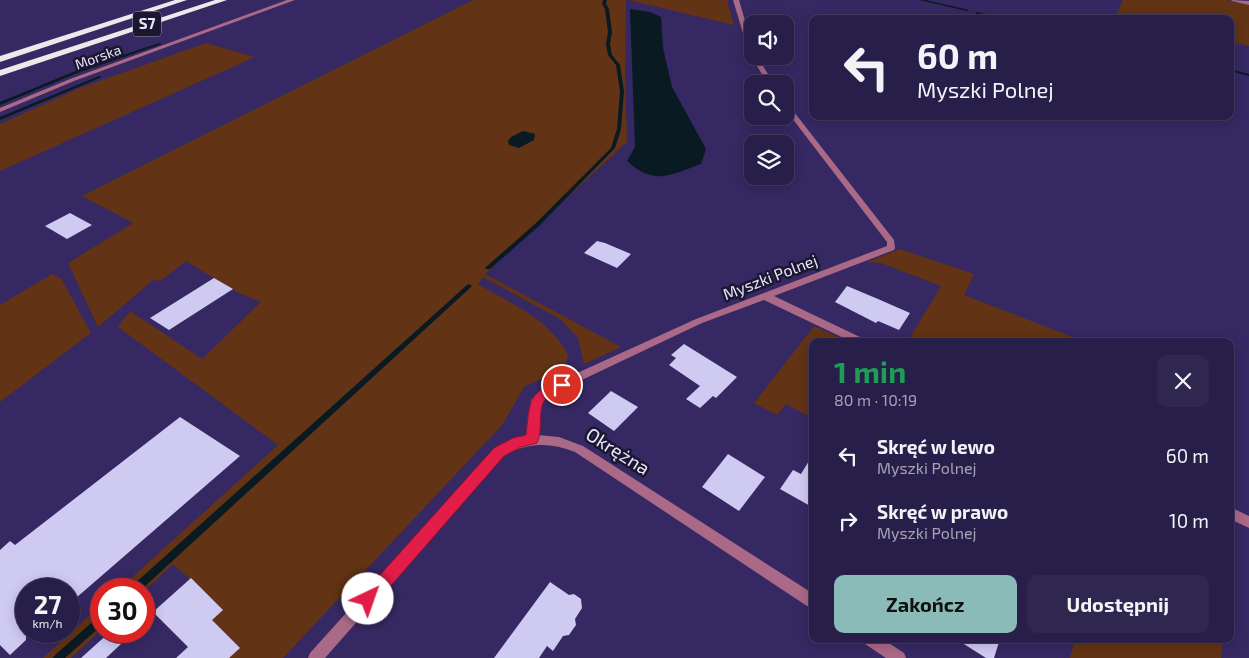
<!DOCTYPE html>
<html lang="pl">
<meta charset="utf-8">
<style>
body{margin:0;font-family:"Exo 2",sans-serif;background:#302751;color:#f1f3f6;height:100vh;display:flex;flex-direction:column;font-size:19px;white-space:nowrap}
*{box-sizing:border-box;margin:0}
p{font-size:16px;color:#a5a2b5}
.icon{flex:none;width:28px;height:28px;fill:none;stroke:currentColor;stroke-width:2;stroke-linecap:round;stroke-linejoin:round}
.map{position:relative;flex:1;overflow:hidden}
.sheet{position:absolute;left:809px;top:338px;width:425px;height:305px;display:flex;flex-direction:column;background:#281e4a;border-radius:10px;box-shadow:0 2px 12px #0003,0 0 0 1px #443c62}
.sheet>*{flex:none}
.guide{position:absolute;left:809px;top:15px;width:425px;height:105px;border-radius:10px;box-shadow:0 2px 12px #0003,0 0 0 1px #443c62;background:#281e4a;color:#f1f3f6;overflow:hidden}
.buttons{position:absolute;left:744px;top:15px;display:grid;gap:10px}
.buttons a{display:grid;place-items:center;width:50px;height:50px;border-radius:10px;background:#281e4a;box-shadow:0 2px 12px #0003,0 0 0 1px #443c62;font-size:25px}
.speed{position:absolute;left:15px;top:578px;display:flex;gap:10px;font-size:25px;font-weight:700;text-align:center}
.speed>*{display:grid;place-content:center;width:65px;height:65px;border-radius:50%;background:#281e4a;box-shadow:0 2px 12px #0003,0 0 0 1px #443c62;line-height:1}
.speed small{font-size:12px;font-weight:400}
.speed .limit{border:8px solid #d22;background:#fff;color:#111}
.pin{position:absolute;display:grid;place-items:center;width:42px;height:42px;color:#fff;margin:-21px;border:2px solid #fff;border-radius:50%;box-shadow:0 1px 5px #0007}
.me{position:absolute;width:55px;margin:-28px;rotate:42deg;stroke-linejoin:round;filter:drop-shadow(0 0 4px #0008)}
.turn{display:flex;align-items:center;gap:18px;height:105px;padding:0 25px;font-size:22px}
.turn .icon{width:65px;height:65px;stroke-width:2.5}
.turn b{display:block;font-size:35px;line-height:42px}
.round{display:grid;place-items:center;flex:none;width:52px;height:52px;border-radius:10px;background:#302751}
.headline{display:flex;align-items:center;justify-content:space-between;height:85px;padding:0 25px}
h1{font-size:30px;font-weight:700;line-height:38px;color:#1e9e55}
.primary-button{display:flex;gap:10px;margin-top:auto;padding:10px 25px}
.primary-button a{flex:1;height:58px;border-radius:10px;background:#8bbbb9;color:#111;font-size:20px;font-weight:700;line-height:58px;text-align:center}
.primary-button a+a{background:#302751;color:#f1f3f6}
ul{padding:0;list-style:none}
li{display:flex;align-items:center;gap:15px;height:65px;padding:0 25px}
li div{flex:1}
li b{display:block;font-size:19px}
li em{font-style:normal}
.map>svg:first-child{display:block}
.green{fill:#623314}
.water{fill:#091a22}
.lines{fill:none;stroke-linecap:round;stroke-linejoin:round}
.stream{fill:#091a22;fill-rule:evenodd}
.building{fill:#cfcaf2}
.street{fill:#aa6987;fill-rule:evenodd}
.highway{fill:#eaeaea;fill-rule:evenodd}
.route{fill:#e11d48;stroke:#92132f}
.labels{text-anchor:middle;stroke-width:5;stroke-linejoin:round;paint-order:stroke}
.far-street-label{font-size:14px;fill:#e9e6fc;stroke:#1c1731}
.shield{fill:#1c1731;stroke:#aca8bf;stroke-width:1}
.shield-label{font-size:15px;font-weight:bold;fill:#e9e6fc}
.street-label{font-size:16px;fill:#e9e6fc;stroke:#1c1731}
.near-street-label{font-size:19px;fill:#e9e6fc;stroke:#1c1731}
</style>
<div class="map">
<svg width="1249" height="658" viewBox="0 0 1249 658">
<rect width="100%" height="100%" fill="#362862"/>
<path class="green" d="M473 0H626L625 73 627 142 485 274 621 347 584 364 578 338 560 319 483 277 478 284C511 304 550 319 568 355L564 368 524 387 503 424 283 658H229L240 648 212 620 223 609 173 564 144 591V589H119L278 445 118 327 130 311 202 359 261 302 237 292 186 261 160 281 153 280 98 327 68 263 133 223 82 196Z
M628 0H727L734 25Z
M1123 0H1227L1249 4V46L1230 42V19L1115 18Z
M206 43 255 57 0 171V124L80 88Z
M900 249 974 274 964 295 1083 341H908L941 286 881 263 867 262Z
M52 274 61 278 91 333 0 402V305Z
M814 326 847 341H812V418L786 404 777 415 754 403Z
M101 605V630L71 658H43Z
M1075 639H1223L1221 658H1070Z"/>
<path class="water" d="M630 9 650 12 661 17 663 48 672 87 706 149 701 164C670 175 654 186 627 161L635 147Z
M523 131 535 134 534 140 519 148 509 145 508 141 511 137Z"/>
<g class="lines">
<path class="stream" d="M603 0H607L606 4 609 9 612 32 610 44 612 55 620 65 624 91 621 129 615 148 540 225 490 269H486L485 268 486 267 536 223 611 148 617 129 620 91 616 65 608 55 606 44 608 32 605 9 602 4Z
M919 0H926L969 10 967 11Z
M976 12H977L1006 19H998L976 14Z
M159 43 162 44 80 72 0 105V102L78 70Z
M1230 69 1249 74V76L1230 71Z
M99 76 102 77 0 120V117Z
M469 284 472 286 471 287 142 589H131L132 586 467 285Z
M101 616V626L65 658H53L55 655 98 617Z"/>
</g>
<path class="building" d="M70 213 92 225 67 239 45 226Z
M597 241 605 243 631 254 617 268 584 253Z
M214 278 233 289 169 330 150 318Z
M847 286 878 299 910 313 899 330 878 321 876 323 835 302Z
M684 344 737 377 716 398 713 396 700 408 686 399 700 386 669 365 676 358 671 355Z
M611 391 638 407 614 431 588 413Z
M180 417 240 456 69 604V589H26V640L10 655 0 645V550L10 541 15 545Z
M728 454 765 477 739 511 702 487Z
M812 456V507L780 489 793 470 801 474Z
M191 578 223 610 212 620 240 648 229 658H176L188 647 153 612Z
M550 582 569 595 574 594 581 599 582 608 575 619 576 625 569 635 563 636 553 651 547 646 539 658H494Z
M111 631H135L106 658H81Z
M956 639H1000L994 658H986Z"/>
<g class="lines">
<path class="street" d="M287 0H295L74 81 0 112V108L70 79Z
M733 0H739L752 45V56H757L774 84H768L751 56 752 55 749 53Z
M1231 0 1249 1V5L1232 1Z
M785 102 787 103 894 240 895 248 894 250 774 296 862 338 863 341H850L764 300 702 323 550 395 542 402 538 435 559 437 583 446 812 593V608L807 606 575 452C550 442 527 442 503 456L325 658H308L310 653 495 448 504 443 527 436 531 400 542 389 696 319 887 246V242L785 109Z
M1230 507 1249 516V528L1230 519Z
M863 639H883L904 653 906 658H886L865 644Z"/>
<path class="highway" d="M175 0H187L0 62V56Z
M215 0H227L0 76V70Z"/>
</g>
<path class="route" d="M562 380 567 382 569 385C563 394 547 393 543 403 538 415 543 431 537 443L521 447 504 456 374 605 368 607 363 605 361 599 363 594 494 448 513 438 526 435C530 402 527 392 562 380Z"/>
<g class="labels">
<g class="far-street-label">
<text transform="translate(98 57) rotate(-20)" y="5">Morska</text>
</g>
<rect class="shield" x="133" y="11.5" width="28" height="25" rx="4"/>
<g class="shield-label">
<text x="147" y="29">S7</text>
</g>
<g class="street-label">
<text transform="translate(770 277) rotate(-21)" y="6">Myszki Polnej</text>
</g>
<g class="near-street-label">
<text transform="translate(618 451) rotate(32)" y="7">Okrężna</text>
</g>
</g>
</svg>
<div class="buttons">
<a><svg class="icon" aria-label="sound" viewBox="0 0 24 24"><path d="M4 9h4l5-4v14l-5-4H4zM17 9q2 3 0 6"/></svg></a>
<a><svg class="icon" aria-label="search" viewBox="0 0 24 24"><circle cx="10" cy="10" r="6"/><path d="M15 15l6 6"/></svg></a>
<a><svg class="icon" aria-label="layers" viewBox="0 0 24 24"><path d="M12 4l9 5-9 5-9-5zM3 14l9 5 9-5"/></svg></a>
</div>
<div class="speed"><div>27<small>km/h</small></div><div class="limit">30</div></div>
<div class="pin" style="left:562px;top:385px;background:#d93025"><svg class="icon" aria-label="arrive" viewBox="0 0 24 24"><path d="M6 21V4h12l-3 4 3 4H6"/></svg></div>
<svg class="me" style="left:368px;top:599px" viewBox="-20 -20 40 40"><circle r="19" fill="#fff"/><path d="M0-13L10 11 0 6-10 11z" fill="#e11d48"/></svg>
<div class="guide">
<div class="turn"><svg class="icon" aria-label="left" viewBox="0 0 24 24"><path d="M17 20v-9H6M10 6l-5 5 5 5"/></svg><div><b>60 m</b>Myszki Polnej</div></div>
</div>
<section class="sheet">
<div class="headline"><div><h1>1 min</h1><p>80 m · 10:19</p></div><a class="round"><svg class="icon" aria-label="close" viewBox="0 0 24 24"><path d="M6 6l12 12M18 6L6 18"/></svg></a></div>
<ul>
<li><svg class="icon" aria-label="left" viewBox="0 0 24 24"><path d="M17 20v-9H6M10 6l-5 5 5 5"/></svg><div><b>Skręć w lewo</b><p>Myszki Polnej</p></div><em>60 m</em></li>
<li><svg class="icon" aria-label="right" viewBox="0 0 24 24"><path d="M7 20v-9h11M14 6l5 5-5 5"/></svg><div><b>Skręć w prawo</b><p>Myszki Polnej</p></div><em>10 m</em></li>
</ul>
<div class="primary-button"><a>Zakończ</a><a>Udostępnij</a></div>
</section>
</div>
